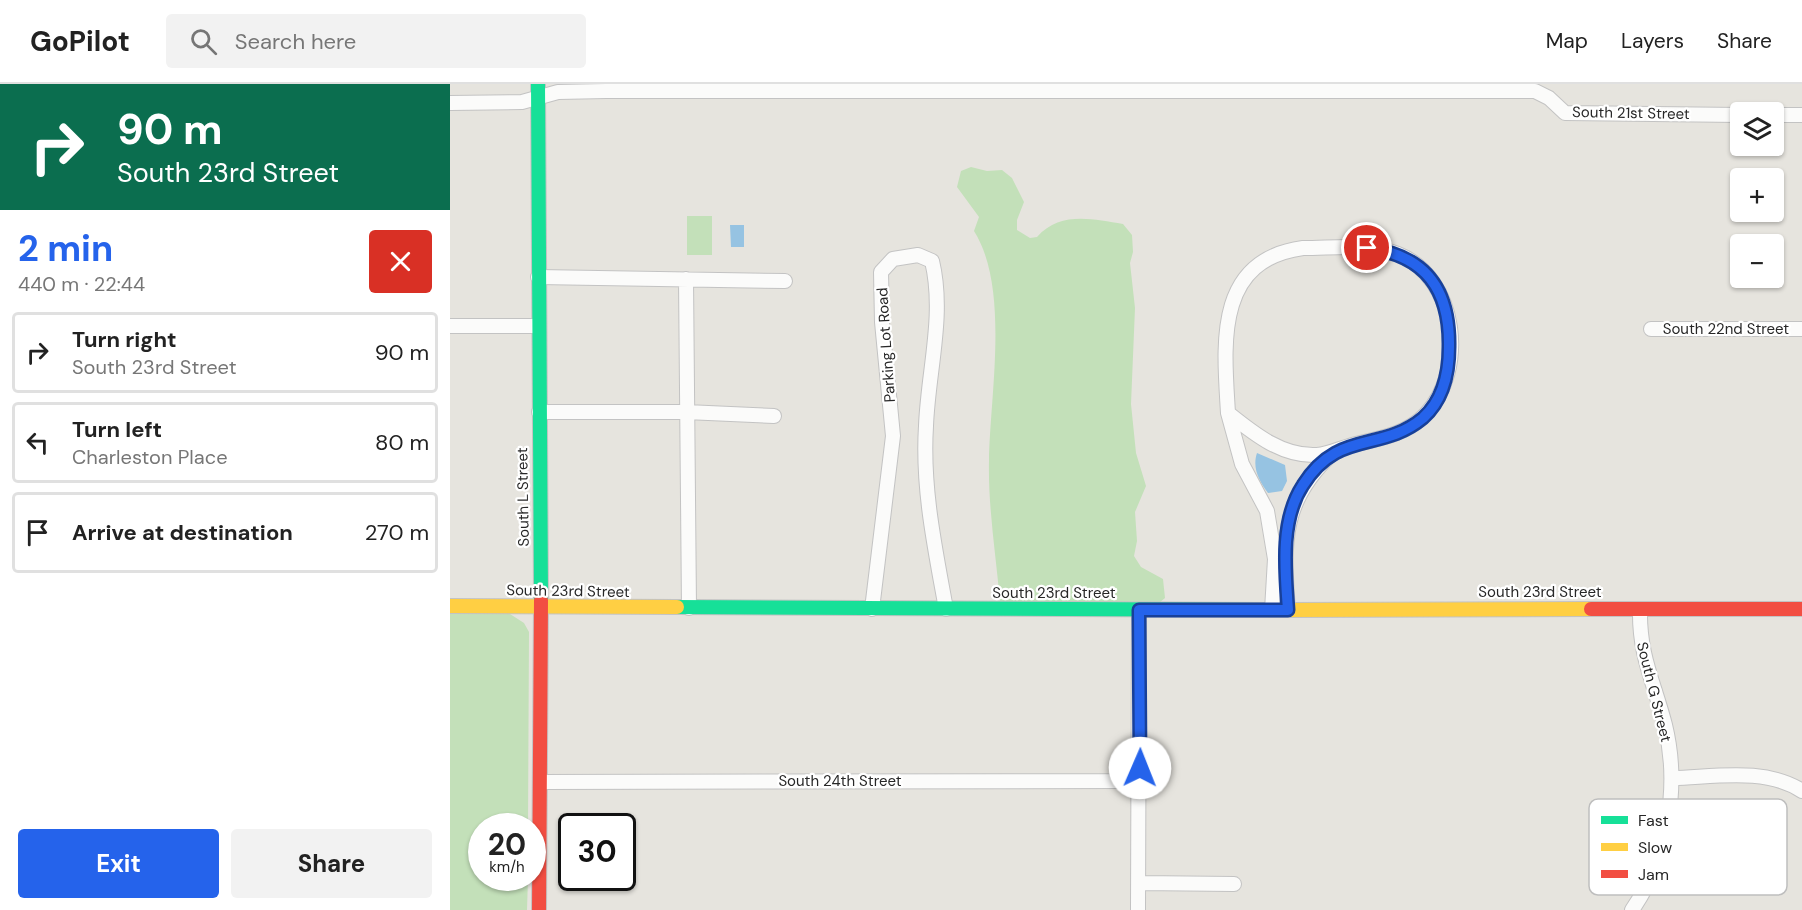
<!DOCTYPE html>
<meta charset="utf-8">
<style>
body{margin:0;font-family:"DM Sans",sans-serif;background:#f2f2f2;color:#222;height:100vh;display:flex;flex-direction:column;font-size:22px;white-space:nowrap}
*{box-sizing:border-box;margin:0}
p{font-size:20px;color:#767676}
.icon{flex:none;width:33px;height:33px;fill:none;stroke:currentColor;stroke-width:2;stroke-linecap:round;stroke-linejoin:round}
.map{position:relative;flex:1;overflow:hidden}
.drawer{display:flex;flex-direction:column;background:#fff;width:450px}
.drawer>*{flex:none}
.top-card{background:#0b6e4f;color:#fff;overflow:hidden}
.tools{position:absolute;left:1280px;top:18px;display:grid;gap:12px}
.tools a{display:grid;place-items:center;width:54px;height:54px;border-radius:6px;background:#fff;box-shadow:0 2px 4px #0004;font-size:30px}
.speed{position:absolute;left:18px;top:729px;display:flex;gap:12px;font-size:30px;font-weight:700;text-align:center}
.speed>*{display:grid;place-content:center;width:78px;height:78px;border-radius:50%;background:#fff;box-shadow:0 2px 4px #0004;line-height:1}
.speed small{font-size:15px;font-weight:400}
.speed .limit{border:3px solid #111;border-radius:9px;background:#fff;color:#111}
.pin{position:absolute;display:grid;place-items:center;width:51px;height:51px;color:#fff;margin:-26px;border:3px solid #fff;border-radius:50%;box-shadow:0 2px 6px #0007}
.me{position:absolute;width:66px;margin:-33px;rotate:1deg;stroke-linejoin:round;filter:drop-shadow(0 0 4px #0008)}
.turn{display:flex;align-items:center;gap:21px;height:126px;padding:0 18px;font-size:27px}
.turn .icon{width:78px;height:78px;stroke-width:2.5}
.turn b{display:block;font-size:42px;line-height:51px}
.round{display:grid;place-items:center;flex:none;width:63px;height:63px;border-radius:6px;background:#f2f2f2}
.summary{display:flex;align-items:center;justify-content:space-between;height:102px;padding:0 18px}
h1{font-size:36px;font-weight:700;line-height:45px;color:#2563eb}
.button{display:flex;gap:12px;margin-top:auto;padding:12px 18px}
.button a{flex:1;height:69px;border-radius:6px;background:#2563eb;color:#fff;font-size:24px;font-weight:700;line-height:69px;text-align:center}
.button a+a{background:#f2f2f2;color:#222}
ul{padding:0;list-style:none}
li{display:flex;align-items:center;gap:18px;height:81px;margin:0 12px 9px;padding:0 6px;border:3px solid #e0e0e0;border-radius:6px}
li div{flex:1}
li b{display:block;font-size:22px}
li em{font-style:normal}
header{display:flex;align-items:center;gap:36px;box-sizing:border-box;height:84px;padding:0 30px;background:#fff;border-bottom:2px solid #e0e0e0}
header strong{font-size:28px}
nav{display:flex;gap:33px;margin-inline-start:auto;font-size:21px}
.search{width:420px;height:54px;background:#f2f2f2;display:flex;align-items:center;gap:15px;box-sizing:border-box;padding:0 21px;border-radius:6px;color:#767676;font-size:22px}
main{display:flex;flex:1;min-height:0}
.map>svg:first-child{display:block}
.green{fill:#c3e0b9}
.water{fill:#96c3e2}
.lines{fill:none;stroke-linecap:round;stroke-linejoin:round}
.street-casing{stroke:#c3c3c3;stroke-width:16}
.fast-casing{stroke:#c3c3c3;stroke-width:16}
.slow-casing{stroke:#c3c3c3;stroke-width:16}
.jam-casing{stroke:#c3c3c3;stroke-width:16}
.street{stroke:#fbfbfa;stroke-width:14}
.fast{stroke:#16e098;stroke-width:14}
.slow{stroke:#ffcf43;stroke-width:14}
.jam{stroke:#f24e42;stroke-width:14}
.route-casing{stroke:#184099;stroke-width:15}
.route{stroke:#2563eb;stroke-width:10}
.labels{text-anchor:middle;stroke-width:4.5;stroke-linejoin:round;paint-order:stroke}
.street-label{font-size:15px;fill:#272727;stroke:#fff}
.key{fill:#fff;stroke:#bebebe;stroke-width:1.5}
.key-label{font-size:16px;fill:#272727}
</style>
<header>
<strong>GoPilot</strong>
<div class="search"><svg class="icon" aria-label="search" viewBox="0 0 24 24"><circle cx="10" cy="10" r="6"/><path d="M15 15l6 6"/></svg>Search here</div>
<nav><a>Map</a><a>Layers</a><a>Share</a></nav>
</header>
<main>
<section class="drawer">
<div class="top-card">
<div class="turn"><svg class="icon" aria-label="right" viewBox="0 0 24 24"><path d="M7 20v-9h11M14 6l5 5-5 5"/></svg><div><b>90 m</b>South 23rd Street</div></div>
</div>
<div class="summary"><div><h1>2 min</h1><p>440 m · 22:44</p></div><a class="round" style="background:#d93025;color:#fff"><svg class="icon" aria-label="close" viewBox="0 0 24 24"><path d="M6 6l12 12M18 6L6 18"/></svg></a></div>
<ul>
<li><svg class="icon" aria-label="right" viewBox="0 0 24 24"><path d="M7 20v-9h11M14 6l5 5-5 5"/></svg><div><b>Turn right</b><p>South 23rd Street</p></div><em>90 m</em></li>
<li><svg class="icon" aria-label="left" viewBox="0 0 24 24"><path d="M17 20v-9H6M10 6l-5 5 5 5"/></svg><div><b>Turn left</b><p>Charleston Place</p></div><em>80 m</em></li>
<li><svg class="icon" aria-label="arrive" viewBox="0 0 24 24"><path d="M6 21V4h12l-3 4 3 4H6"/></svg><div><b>Arrive at destination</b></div><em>270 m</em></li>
</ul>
<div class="button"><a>Exit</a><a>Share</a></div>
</section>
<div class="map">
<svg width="1352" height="826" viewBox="0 0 1352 826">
<rect width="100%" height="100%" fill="#e6e4de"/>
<path class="green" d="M521 83 537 87 552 86 562 94 574 118 567 136V146L580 154 587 153C610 127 642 135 673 140L682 151 683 168 680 179 685 224 681 320 686 369 696 402 685 428 687 457 684 472 691 483 713 495 715 514 709 519 550 518C546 471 538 424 539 377 540 311 560 204 524 147L529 133 507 103 511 87Z
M237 132H262V171H237Z
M0 528 60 530 74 539 79 548 78 742H32V794H78L77 826H0Z"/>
<path class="water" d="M280 141H294V163H281Z
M807 369 835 381 837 397 832 407 818 409C809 397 802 384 807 369Z"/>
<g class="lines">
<g class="street-casing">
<path id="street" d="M0 19 72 18 108 8 156 7H1085L1099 14 1115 29 1290 31
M1323 31H1352
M853 164C884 164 919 159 948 170 1008 194 1017 286 976 330 957 350 932 354 906 360 893 363 880 370 867 371 832 373 803 349 778 329 774 261 764 176 853 164Z
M88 193 335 197
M236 195 239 524
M0 242H88
M1201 245H1352
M89 328H236L324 332
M778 329 792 380 817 427 825 475 822 526
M422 525 443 352 432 238 431 188 443 175 468 171 482 177C495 231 478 287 476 342 472 404 485 464 496 525
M838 526C833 458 831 415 885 367
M1223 694C1264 693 1316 683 1352 707
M90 698 672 697 689 693
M689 799 784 800
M688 826 689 526
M1182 826C1218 774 1230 703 1215 641 1204 598 1189 572 1190 525"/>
</g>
<g class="fast-casing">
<path id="fast" d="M88 0 91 516
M227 523 834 526"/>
</g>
<g class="slow-casing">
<path id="slow" d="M0 522 227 523
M834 526 1141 525"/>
</g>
<g class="jam-casing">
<path id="jam" d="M1141 525H1352
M89 826 91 516"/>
</g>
<use href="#street" class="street"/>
<use href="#fast" class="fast"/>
<use href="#slow" class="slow"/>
<use href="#jam" class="jam"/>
</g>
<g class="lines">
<g class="route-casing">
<path id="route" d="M690 684 689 526H838C835 485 830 436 853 401 888 345 931 369 973 334 993 316 999 289 999 263 1000 206 976 171 917 164"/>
</g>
<use href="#route" class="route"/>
</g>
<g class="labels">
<g class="street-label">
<text transform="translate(1181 29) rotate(1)" y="5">South 21st Street</text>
<text x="1276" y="250">South 22nd Street</text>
<text transform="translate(436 261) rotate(-94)" y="5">Parking Lot Road</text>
<text transform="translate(73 413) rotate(-91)" y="5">South L Street</text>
<text transform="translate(118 507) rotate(1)" y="5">South 23rd Street</text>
<text x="1090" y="513">South 23rd Street</text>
<text x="604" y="514">South 23rd Street</text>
<text transform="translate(1204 608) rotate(76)" y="5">South G Street</text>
<text x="390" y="702">South 24th Street</text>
</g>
</g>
<rect x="1139" y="715" width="198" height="96" rx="9" class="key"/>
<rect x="1151" y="732" width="27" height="8" fill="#16e098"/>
<rect x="1151" y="759" width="27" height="8" fill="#ffcf43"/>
<rect x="1151" y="786" width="27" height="8" fill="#f24e42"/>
<g class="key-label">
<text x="1188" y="742">Fast</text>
<text x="1188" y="769">Slow</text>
<text x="1188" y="796">Jam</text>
</g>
</svg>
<div class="tools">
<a><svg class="icon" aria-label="layers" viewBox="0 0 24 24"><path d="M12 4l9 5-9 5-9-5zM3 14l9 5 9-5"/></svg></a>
<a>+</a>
<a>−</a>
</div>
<div class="speed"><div>20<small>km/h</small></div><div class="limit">30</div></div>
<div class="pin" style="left:917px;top:164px;background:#d93025"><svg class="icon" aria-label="arrive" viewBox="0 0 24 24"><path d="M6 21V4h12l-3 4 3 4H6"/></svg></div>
<svg class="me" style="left:690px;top:684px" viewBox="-20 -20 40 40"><circle r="19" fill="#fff"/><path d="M0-13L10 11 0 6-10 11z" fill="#2563eb"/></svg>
</div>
</main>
